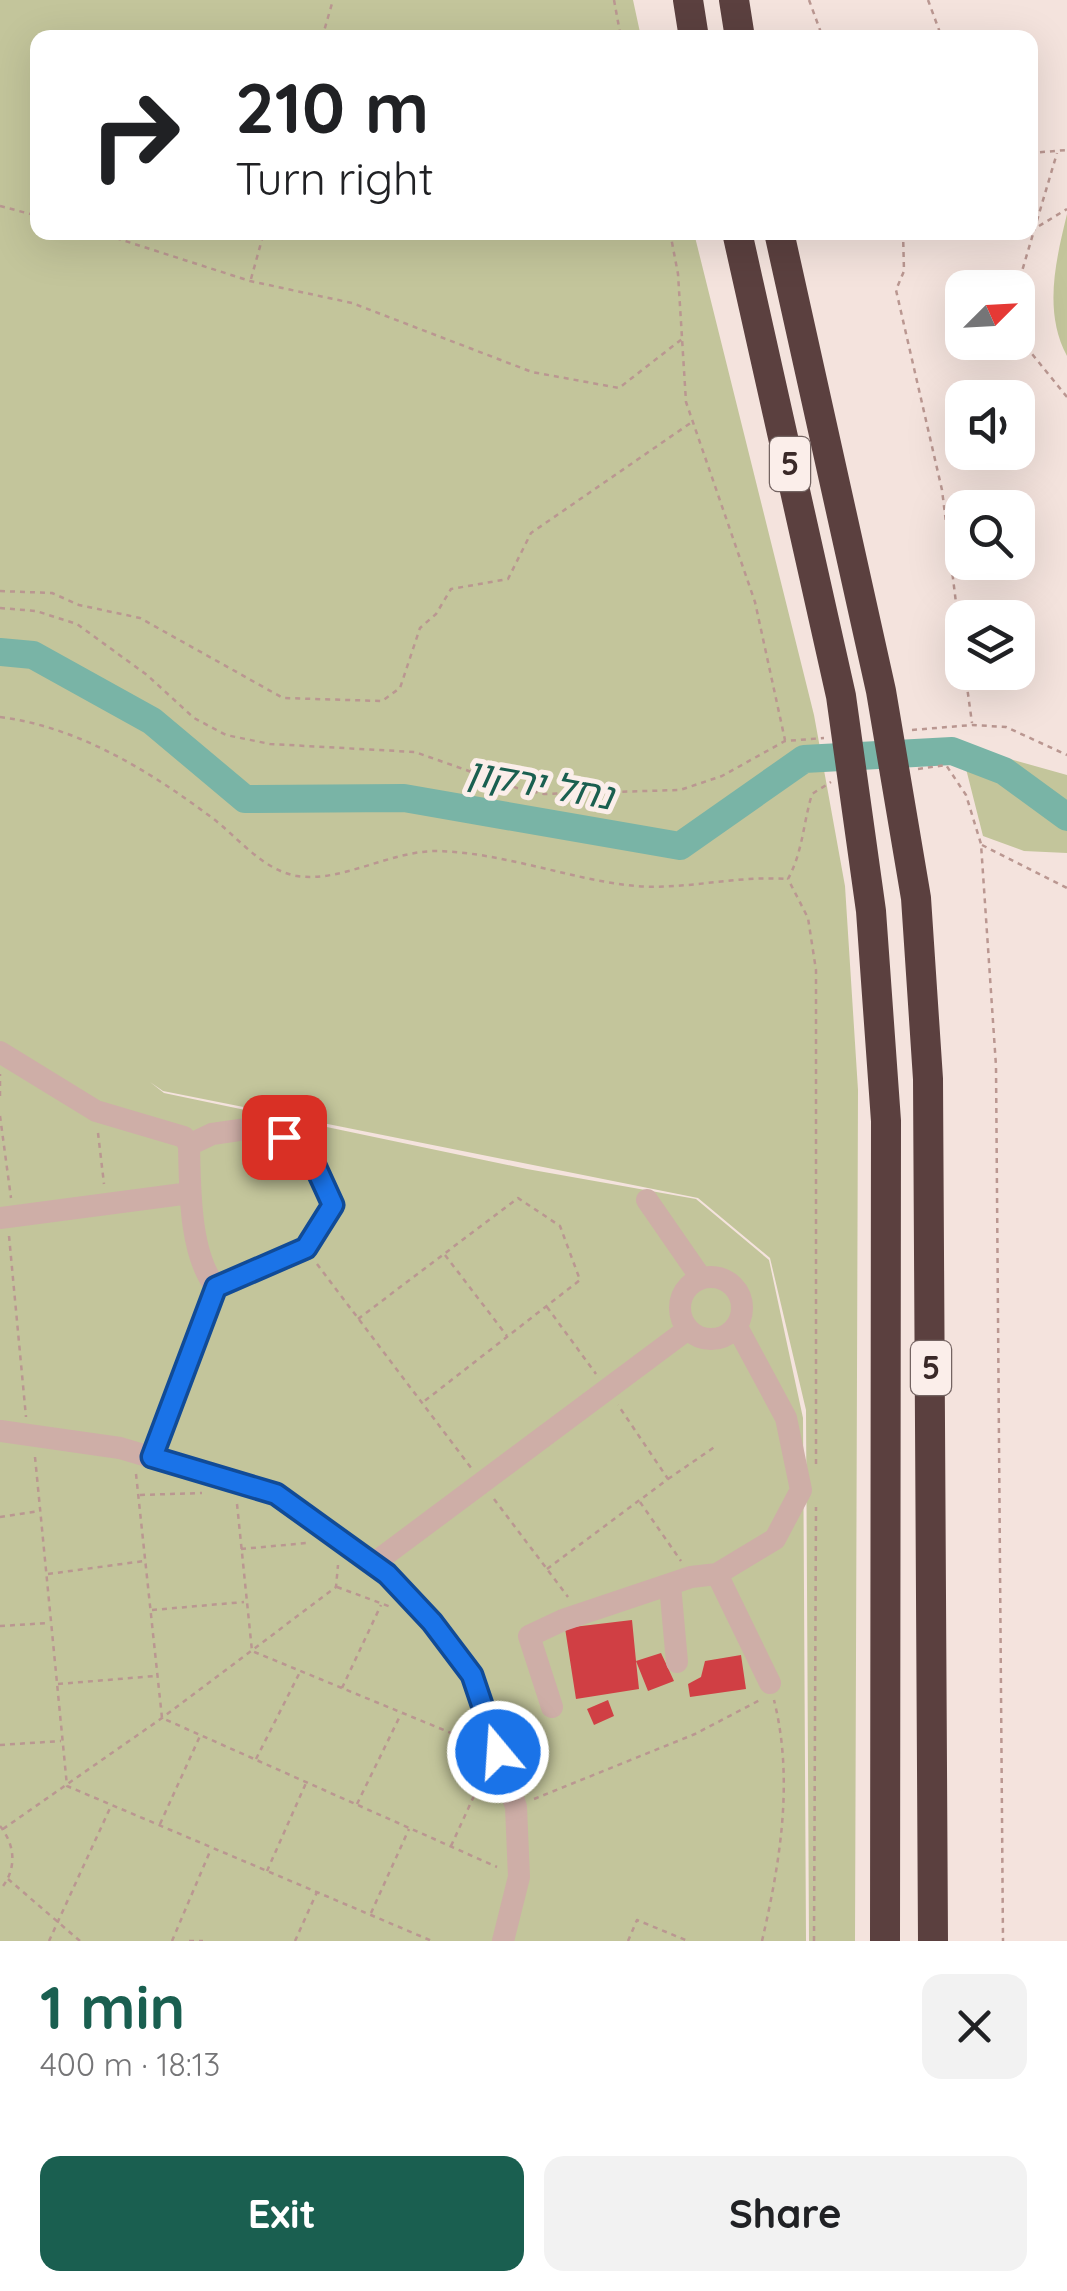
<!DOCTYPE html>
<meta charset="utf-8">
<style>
body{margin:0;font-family:Quicksand,"Noto Sans Hebrew",sans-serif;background:#f2f2f2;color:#202124;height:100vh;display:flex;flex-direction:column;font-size:38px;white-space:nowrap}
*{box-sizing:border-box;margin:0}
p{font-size:32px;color:#757577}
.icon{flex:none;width:55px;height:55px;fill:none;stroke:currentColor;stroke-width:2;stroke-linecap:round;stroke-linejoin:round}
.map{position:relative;height:1941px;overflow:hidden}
.sheet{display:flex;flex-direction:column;background:#fff;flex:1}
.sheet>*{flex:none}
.banner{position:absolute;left:30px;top:30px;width:1008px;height:210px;border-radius:20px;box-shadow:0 10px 40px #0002;background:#fff;color:#202124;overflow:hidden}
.needle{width:65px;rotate:66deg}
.controls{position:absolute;left:945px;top:270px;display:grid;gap:20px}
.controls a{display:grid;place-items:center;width:90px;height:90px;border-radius:20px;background:#fff;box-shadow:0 10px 40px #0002;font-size:50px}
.pin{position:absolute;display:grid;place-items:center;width:85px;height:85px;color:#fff;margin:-42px;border-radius:20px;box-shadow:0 5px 15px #0006}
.me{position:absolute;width:110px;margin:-55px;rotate:342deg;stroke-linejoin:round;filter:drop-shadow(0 0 8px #0008)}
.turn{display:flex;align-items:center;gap:35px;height:210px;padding:0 40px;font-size:45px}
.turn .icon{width:130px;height:130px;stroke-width:2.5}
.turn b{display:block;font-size:70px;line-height:85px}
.round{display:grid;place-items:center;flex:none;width:105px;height:105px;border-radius:20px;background:#f2f2f2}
.overview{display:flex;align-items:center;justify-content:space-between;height:170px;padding:0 40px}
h1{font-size:60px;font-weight:800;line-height:75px;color:#1a5f50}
.primary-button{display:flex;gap:20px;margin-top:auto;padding:20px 40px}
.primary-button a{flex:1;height:115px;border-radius:20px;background:#1a5f50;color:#fff;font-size:40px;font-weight:800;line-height:115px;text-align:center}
.primary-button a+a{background:#f2f2f2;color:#202124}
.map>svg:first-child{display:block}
.green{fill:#c3c59b}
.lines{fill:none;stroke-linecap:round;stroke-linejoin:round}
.river{stroke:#79b4a6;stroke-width:28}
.building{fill:#d03f44}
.path{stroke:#ba9791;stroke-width:2.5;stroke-dasharray:5 5;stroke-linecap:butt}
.minor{stroke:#ceaea7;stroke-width:22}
.highway{stroke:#5b403f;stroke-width:30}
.route-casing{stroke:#114b97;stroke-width:25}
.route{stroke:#1a73e8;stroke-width:18}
.labels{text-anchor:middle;stroke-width:10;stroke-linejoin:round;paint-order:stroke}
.shield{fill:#fbeeea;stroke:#746462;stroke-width:2.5}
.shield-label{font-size:32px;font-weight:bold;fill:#3a2928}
.water-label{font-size:38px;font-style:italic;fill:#1a5f50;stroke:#fbeeea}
</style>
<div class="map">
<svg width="1067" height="1941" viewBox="0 0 1067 1941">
<rect width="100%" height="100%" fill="#f4e3dd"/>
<path class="green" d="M0 0H633L641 37 38 38V232L694 233 814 715 845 886 858 1090 855 1941H809L806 1410 770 1258 698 1198 163 1091 150 1082 164 1093 527 1169 696 1199 769 1260 803 1418 806 1941H0Z
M1067 214V356C1043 311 1056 260 1067 214Z
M960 745 1067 775V853L1024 851 983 836Z"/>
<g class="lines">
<path class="river" d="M0 652 33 655 152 721 245 799 404 798 680 846 804 759 952 751 1004 771 1067 817"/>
</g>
<path class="building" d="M632 1620 636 1661 661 1653 674 1681 648 1691 636 1661 639 1689 576 1699 565 1628Z
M741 1655 746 1689 690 1697 688 1684 701 1677 705 1661Z
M608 1700 614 1716 594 1725 587 1709Z"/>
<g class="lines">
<path class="path" d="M614 0 621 38
M809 0 823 38
M928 0 942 38
M322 38 333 0
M1030 153 1067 150
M0 206 38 216
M1039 226 1067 209
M97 232 250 281 352 303 532 372 619 388 682 339
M670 232 678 274 686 402 755 602 785 740
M903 232 904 271 896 290 942 490 962 651
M251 279 264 232
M1017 288 1057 153
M1018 307 1028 349 1067 397
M0 591 52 593 79 605 140 618 283 698 382 701 400 688 420 628 436 614 451 589 508 579 531 533 692 422
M0 608 36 611 77 624 147 675 194 718 226 735 270 744 415 752 517 788 544 794 680 790 722 776 785 741 824 738
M965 672 972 723
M0 717C78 727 148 770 211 817 238 837 262 870 297 876 342 883 391 850 439 851 502 853 564 877 626 885 680 892 732 875 786 879
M912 730 972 725 1006 727 1067 755
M918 769 946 765 966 795 981 844 996 1066 1003 1941
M982 845 1067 888
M0 1096V1074
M0 1116 11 1198
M98 1133 104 1184
M9 1236 26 1417
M445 1255 507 1336
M317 1264 472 1469
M547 1307 596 1374
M358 1319 518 1198 560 1226 580 1280 422 1403
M35 1457 67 1786 432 1941
M816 1464V970L808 918 788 879C803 851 803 824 812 794L831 782
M136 1474 162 1718 497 1867
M668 1479 716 1446
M140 1495 202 1493
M494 1499 568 1597
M640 1502 681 1561
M237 1504 252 1651 473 1742
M0 1517 39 1511
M241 1549 307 1543
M547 1569 668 1479 618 1405
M48 1574 144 1561
M337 1587 391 1607
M152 1610 244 1602
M0 1626 49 1623
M58 1684 155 1676
M342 1688 381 1605
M0 1745 61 1741
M256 1759 300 1672
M534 1799 695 1734 760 1700
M357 1804 401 1714
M160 1824 200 1736
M0 1826C16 1846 17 1870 0 1890
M3 1829 162 1718 336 1587 338 1565
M451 1846 479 1785 482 1767
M267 1871 306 1783
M8 1879 80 1941
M371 1913 409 1829
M49 1941 111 1806
M172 1941 211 1849
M189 1941H203
M295 1941 317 1892
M628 1941 637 1920 688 1941
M762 1941C780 1863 794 1780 774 1700
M814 1941 816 1507"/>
<path class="minor" d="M0 1052 96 1111 184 1137 189 1145
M647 1200 701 1278
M0 1218 190 1193
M680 1308a31 31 0 1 1 62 0a31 31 0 1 1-62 0Z
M0 1431 120 1448 275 1494 387 1574 432 1623 473 1675 516 1807 519 1877 503 1941
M152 1457 216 1287 306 1248 333 1205 307 1148 261 1127 212 1134 189 1145C190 1186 189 1255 216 1287
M373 1564 688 1329
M717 1574 770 1683
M670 1585 677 1662
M552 1707 529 1636 563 1620 691 1577 717 1574 775 1539 801 1490 786 1418 737 1327"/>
<path class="highway" d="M688 0 694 38
M734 0 740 38
M737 232 841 696 871 911 886 1121 885 1941
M779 232 881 691 916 898 928 1079 933 1941"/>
</g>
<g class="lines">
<g class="route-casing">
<path id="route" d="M284 1137 307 1148 333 1205 306 1248 216 1287 152 1457 276 1494 387 1574 432 1622 472 1675 498 1752"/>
</g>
<use href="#route" class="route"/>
</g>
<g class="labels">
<g class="shield">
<rect x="770" y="437" width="40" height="54" rx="8"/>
<rect x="911" y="1341" width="40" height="54" rx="8"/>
</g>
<g class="shield-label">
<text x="790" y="475">5</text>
<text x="931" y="1379">5</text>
</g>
<g class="water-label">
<text transform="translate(540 784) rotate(10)" y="13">נחל ירקון</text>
</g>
</g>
</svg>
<div class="controls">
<a><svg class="needle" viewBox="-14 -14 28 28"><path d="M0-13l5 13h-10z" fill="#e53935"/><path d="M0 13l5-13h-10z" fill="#757577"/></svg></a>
<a><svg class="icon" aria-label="sound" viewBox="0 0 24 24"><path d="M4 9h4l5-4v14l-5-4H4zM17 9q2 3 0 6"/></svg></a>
<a><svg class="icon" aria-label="search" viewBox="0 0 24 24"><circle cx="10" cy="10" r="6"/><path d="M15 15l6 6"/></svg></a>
<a><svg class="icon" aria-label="layers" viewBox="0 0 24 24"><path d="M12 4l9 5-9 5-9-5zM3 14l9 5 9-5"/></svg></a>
</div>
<div class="pin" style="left:284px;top:1137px;background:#d93025"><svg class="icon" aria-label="arrive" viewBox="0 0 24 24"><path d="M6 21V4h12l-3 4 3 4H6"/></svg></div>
<svg class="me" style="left:498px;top:1752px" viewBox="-20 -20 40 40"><circle r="17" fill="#1a73e8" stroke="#fff" stroke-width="3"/><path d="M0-11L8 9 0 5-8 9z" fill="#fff"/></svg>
<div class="banner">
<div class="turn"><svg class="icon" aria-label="right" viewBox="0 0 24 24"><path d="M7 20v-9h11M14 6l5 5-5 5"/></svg><div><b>210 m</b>Turn right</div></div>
</div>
</div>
<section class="sheet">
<div class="overview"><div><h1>1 min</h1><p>400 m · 18:13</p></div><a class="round"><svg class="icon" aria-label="close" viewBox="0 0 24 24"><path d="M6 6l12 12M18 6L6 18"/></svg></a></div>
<div class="primary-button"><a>Exit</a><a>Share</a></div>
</section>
